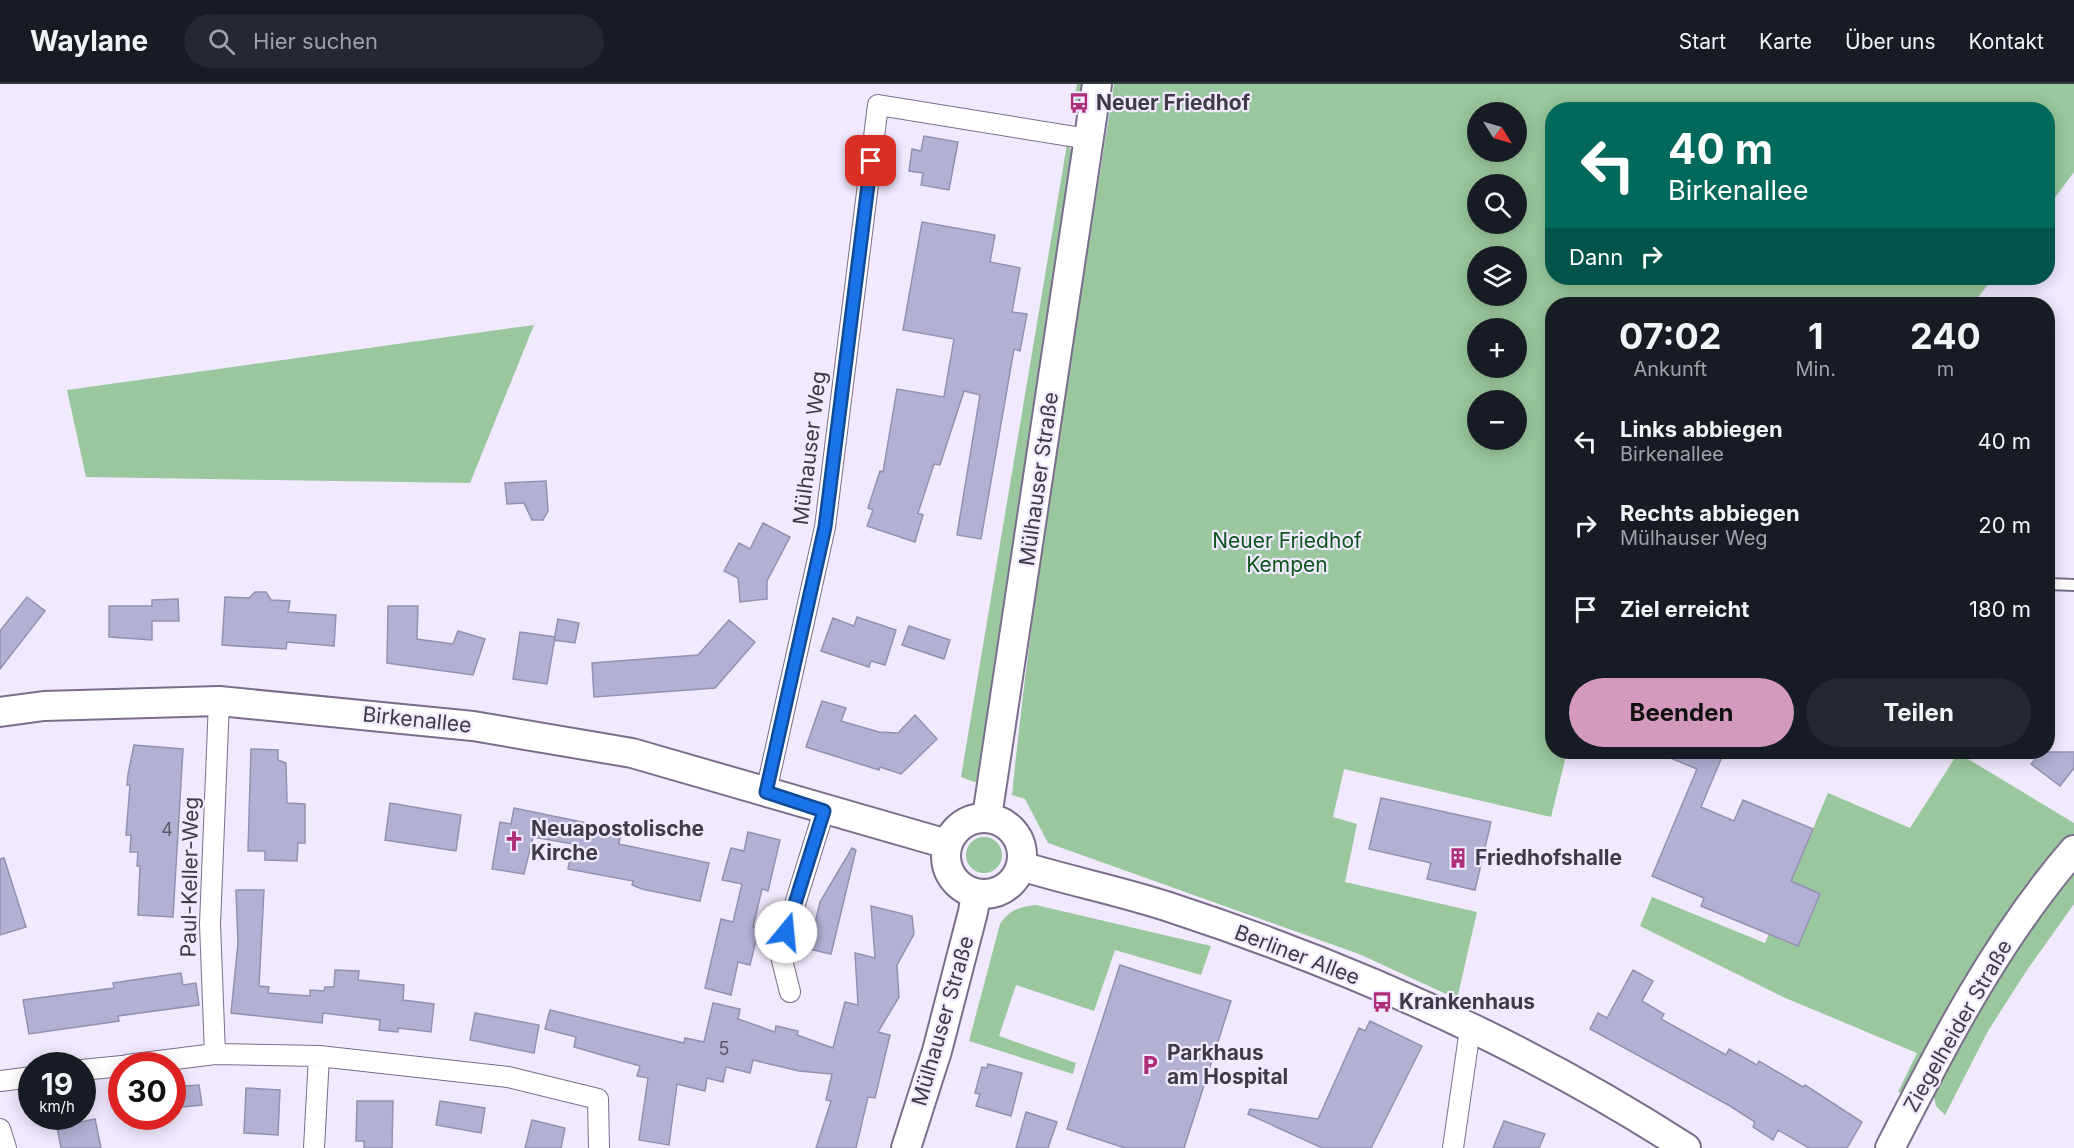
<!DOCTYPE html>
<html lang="de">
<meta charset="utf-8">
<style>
body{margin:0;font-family:Inter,sans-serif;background:#242831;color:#f1f3f6;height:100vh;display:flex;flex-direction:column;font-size:22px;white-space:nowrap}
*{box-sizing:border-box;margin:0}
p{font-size:20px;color:#9ea1a6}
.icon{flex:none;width:33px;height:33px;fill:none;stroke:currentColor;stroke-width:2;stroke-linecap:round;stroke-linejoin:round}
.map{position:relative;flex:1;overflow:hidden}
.drawer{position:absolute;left:1545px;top:213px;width:510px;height:462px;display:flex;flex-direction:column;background:#171b24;border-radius:24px;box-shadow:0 3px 15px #0003}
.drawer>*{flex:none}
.top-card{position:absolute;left:1545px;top:18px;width:510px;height:183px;border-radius:24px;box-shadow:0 3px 15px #0003;background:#00695c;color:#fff;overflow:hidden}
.needle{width:39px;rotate:127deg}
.controls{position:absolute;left:1467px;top:18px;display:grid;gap:12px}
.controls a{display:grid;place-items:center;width:60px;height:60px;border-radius:50%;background:#171b24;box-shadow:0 3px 15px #0003;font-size:30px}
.speed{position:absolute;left:18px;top:968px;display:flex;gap:12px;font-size:30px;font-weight:700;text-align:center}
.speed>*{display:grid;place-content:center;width:78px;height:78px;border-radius:50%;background:#171b24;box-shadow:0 3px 15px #0003;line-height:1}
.speed small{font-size:15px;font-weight:400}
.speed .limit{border:9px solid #d22;background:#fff;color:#111}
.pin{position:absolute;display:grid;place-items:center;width:51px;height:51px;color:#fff;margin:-26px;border-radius:12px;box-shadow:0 3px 9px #0006}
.me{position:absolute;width:66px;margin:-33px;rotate:17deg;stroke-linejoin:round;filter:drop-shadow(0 0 4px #0008)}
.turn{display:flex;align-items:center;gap:21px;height:126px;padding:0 24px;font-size:27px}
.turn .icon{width:78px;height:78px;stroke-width:2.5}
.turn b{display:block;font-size:42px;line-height:51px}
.then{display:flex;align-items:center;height:57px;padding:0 24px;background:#0003;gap:12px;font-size:22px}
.eta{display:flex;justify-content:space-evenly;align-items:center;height:102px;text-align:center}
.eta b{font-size:36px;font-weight:700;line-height:42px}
.button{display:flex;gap:12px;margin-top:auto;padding:12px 24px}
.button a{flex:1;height:69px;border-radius:36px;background:#d39abe;color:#111;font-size:24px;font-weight:700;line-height:69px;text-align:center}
.button a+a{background:#242831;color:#f1f3f6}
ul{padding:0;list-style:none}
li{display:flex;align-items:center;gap:18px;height:84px;padding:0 24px}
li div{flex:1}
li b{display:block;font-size:22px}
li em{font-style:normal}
header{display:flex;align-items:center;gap:36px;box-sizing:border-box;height:84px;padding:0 30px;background:#171b24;border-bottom:2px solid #363941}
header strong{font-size:28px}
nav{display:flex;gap:33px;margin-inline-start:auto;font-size:21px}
.search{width:420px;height:54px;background:#242831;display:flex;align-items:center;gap:15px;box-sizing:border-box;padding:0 21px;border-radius:33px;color:#9ea1a6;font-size:22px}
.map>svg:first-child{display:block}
.green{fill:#9ac79d;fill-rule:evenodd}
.building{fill:#b3b1d3;stroke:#9391b2;stroke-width:1.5}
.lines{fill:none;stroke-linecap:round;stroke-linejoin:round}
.lane-casing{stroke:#7a6e8c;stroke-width:14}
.street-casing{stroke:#7a6e8c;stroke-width:22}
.secondary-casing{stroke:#7a6e8c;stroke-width:32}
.lane{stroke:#fff;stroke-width:10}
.street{stroke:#fff;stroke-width:20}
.secondary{stroke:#fff;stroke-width:28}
.route-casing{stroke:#114b97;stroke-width:15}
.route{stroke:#1a73e8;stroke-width:10}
.labels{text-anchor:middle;stroke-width:4.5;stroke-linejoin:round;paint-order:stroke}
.number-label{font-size:18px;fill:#5c586a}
.poi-label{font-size:21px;font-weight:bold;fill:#3f3a47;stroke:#f1e9fe;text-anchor:start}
.street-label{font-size:21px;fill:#3f3a47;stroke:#f1e9fe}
.park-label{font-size:21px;fill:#0f551e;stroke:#f1e9fe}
</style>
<header>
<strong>Waylane</strong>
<div class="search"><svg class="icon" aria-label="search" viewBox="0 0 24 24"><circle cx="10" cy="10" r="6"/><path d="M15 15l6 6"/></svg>Hier suchen</div>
<nav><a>Start</a><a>Karte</a><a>Über uns</a><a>Kontakt</a></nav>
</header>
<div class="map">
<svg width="2074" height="1064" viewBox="0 0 2074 1064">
<rect width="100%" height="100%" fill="#f1e9fe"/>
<path class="green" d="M1077 0H1087L1084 17 1072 30Z
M1114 0H2074V88L2048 123V26H1552V194H1993L1973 220H1552V668H1567L1551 733 1344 685 1333 733 1357 740 1345 798 1477 828 1457 915 1359 870 1048 759 1025 715 1012 711C1036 473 1077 236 1114 0ZM1516 28V68H1478V28ZM1478 100H1516V140H1478ZM1478 172H1516V212H1478ZM1516 244V284H1478V244ZM1516 316V356H1478V316Z
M1067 60 1076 72 977 699 961 693Z
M534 241 470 399 86 393 67 306Z
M1958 669 2074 739V751L2021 816 1904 1010 1898 1008 1917 969 1783 913 1640 842 1652 813 1765 859 1828 709 1910 744Z
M966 771a18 18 0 1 1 36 0a18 18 0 1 1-36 0Z
M2074 786V820L2027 886 1988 947 1945 1031 1936 1022 1933 1009 2015 864Z
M1036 821 1211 862 1201 891 1115 866 1094 927 1016 901 999 952 1076 979 1073 990 969 957 1000 840C1010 826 1019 823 1036 821Z"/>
<path class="building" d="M924 52 958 58 949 106 921 101 923 89 909 87 912 65 921 67Z
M922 138 995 151 990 178 1020 184 1012 228 1027 230 1020 267 1014 265 981 455 957 451 980 311 964 307 940 381 934 380 918 429 923 431 915 458 867 442 873 426 868 424 880 387 883 388 897 305 944 313 954 255 903 246Z
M546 397 548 427 543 436H532L524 419 507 420 505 399Z
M763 439 790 453 767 497V515L740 518 738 494 724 487 739 459 750 465Z
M255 508H266L271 516 290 517 288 528 336 531 334 562 287 558 286 565 222 561 225 513 249 514Z
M27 513 45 527 0 585V547Z
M178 515 179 537H152V556L109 553V522H152V516Z
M388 522H418L417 555 453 560 458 547 485 555 473 591 387 579Z
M857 533 896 546 885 581 871 577 869 583 821 567 833 534 854 542Z
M558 535 579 539 575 559 554 556Z
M729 536 755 558 715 604 594 613 592 579 698 571Z
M909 542 950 556 944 575 902 561Z
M520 548 555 553 547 600 513 595Z
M822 617 846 624 841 637 879 648 898 649 915 631 937 655 901 690 880 683 879 686 806 663Z
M134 661 183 665 173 833 138 831 140 782H137L138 768H130L131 751H126L130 701H127L128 690Z
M251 665 278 666V676L286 679 287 719 305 720V759H298L297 777 265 776V767H248Z
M1656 668H1724L1701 723 1734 737 1743 716 1813 745 1791 797 1820 810 1798 862 1701 822 1704 814 1652 792 1697 685Z
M2041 668H2074V684L2060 702 2031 680Z
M1381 714 1491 738 1475 806 1427 795 1431 779 1369 765Z
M390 719 461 731 456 767 385 756Z
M514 724 621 746 619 760 709 779 700 817 642 805 632 801 633 797 568 785 573 760 533 753 524 790 492 785 500 738 511 740Z
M748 748 780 756 768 807 762 805 753 843 759 844 750 881 738 878 731 911 705 904 721 835 733 838 742 800 722 796 731 764 744 767Z
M852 764 856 766 831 870 809 865 820 818Z
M4 774 26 843 0 851V775Z
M236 806H264L259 902 269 903 268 909 310 912V906L324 907 325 903H334L335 886 359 887 358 896 404 901 403 916 434 920 431 948 398 944V948L379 946 380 936 323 929 322 939 231 929 238 859Z
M871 822 912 832 914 850 897 881 899 913 878 948 890 951 875 1014 868 1013 856 1064H816L831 1017 826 1016 832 990 799 987 753 976 750 989 726 983 723 998 707 994 705 1007 677 1000 669 1061 639 1056 648 994 637 992 640 982 574 963 576 953 545 945 550 926 684 959 685 954 704 958 713 919 740 925 738 935 775 948 776 942 798 947 797 951 833 964 845 918 858 921 855 869 875 874Z
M1120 881 1231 917 1184 1064H1125L1067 1045Z
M1633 886 1653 897 1642 917 1664 930 1661 935 1726 971 1729 965 1757 981 1759 977 1803 1003 1805 1001 1862 1038 1847 1064H1809L1778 1046 1773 1056 1753 1043 1755 1038 1730 1022 1590 945 1598 929 1607 934Z
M181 889 183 901 196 899 199 921 118 932 119 937 29 950 23 916 114 904 113 899Z
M475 929 539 941 534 969 470 956Z
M1370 937 1422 962 1371 1064H1322L1248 1030 1250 1025 1318 1035 1359 944 1365 947Z
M988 980 1022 989 1011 1032 976 1022 980 1010 975 1009 982 983 987 984Z
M199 1001 202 1021 172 1024V1003Z
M246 1004 280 1006 278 1051 244 1049Z
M357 1017H393L392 1064H364V1057H356Z
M440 1017 485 1024 481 1049 436 1041Z
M1026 1028 1057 1038 1048 1064H1016Z
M95 1035 101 1064H61L57 1043Z
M532 1036 565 1044 561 1064H525Z
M1504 1037 1545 1050 1539 1064H1493Z"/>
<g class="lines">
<g class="lane-casing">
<path id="lane" d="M2048 500 2074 501"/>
</g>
<g class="street-casing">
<path id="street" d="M766 708 825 443 878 21 1088 55
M790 908 780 868 824 727
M215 970 210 840 219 617
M127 981 215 970 319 972 508 993 598 1015 599 1064
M82 986 122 982
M0 997 32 993
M0 1045 6 1064
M314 1064 319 972
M1453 1064 1470 945"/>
</g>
<g class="secondary-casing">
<path id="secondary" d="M0 628 44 622 219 617 473 642 632 669 947 760
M987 733 1097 0
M946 772a38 38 0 1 1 76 0a38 38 0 1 1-76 0Z
M1021 782C1070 797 1120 807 1169 823 1349 882 1527 961 1686 1064
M906 1064 937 967 973 828 976 809
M1890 1064C1943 960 1997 855 2074 766"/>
</g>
<use href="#lane" class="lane"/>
<use href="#street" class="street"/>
<use href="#secondary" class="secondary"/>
</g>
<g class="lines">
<g class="route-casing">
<path id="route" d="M786 848 824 727 766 708 825 443 871 77"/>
</g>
<use href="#route" class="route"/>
</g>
<defs>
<g id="bus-bare" transform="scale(1.62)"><path d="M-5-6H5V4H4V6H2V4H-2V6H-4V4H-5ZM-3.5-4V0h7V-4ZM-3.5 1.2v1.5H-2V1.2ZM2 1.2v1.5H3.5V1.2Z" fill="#af2e79" stroke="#f1e9fe" stroke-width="2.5" paint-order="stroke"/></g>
<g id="church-bare" transform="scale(1.62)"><path d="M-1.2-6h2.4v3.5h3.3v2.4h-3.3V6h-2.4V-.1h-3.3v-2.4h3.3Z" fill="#af2e79" stroke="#f1e9fe" stroke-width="2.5" paint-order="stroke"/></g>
<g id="building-bare" transform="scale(1.62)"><path d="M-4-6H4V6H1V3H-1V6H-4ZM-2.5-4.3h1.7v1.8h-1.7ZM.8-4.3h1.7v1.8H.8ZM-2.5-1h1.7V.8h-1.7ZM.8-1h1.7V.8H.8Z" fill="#af2e79" stroke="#f1e9fe" stroke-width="2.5" paint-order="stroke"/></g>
<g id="parking-bare" transform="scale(1.62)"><path d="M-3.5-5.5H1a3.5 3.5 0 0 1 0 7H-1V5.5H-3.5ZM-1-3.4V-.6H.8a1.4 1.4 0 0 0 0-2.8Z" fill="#af2e79" stroke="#f1e9fe" stroke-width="2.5" paint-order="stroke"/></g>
</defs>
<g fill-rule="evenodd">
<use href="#bus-bare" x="1079" y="19"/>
<use href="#church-bare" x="514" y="757"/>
<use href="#building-bare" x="1458" y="774"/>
<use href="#bus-bare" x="1382" y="918"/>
<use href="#parking-bare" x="1150" y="981"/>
</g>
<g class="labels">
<g class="number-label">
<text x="167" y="752">4</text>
<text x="724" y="971">5</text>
</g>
<g class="poi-label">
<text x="1096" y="26">Neuer Friedhof</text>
<text x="531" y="752">Neuapostolische<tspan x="531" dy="24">Kirche</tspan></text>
<text x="1475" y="781">Friedhofshalle</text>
<text x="1399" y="925">Krankenhaus</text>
<text x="1167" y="976">Parkhaus<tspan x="1167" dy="24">am Hospital</tspan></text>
</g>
<g class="street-label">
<text transform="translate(810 364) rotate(-83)" y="7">Mülhauser Weg</text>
<text transform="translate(1039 395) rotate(-82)" y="7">Mülhauser Straße</text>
<text transform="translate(417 636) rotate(6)" y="7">Birkenallee</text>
<text transform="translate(190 793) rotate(-89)" y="7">Paul-Keller-Weg</text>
<text transform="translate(1297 871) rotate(21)" y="7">Berliner Allee</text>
<text transform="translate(943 937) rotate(-74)" y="7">Mülhauser Straße</text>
<text transform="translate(1958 942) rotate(-60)" y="7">Ziegelheider Straße</text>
</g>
<g class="park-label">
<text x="1287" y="464">Neuer Friedhof<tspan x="1287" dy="24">Kempen</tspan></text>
</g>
</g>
</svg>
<div class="controls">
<a><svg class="needle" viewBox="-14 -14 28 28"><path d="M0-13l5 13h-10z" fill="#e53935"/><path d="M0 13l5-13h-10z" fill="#9ea1a6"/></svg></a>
<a><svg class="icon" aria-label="search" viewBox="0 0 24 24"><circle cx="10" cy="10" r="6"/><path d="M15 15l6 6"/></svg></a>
<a><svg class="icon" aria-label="layers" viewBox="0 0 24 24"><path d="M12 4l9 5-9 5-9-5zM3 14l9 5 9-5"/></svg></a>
<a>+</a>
<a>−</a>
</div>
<div class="speed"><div>19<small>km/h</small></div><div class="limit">30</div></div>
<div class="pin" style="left:871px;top:77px;background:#d93025"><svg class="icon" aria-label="arrive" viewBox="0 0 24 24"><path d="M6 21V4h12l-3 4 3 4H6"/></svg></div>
<svg class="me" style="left:786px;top:848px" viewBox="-20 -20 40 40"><circle r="19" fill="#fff"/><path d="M0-13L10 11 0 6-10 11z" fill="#1a73e8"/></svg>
<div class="top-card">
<div class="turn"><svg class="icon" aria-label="left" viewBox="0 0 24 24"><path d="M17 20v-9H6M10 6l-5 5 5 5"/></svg><div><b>40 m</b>Birkenallee</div></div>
<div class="then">Dann<svg class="icon" aria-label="right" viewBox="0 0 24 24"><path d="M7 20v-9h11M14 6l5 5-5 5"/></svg></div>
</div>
<section class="drawer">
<div class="eta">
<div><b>07:02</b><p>Ankunft</p></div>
<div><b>1</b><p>Min.</p></div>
<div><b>240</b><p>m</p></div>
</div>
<ul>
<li><svg class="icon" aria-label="left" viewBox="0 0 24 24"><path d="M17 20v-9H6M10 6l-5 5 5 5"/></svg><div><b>Links abbiegen</b><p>Birkenallee</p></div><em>40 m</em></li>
<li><svg class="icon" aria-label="right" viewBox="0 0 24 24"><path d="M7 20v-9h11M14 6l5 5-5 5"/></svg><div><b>Rechts abbiegen</b><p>Mülhauser Weg</p></div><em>20 m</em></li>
<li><svg class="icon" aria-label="arrive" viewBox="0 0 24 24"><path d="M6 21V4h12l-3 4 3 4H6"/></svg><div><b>Ziel erreicht</b></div><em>180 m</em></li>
</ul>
<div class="button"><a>Beenden</a><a>Teilen</a></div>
</section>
</div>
